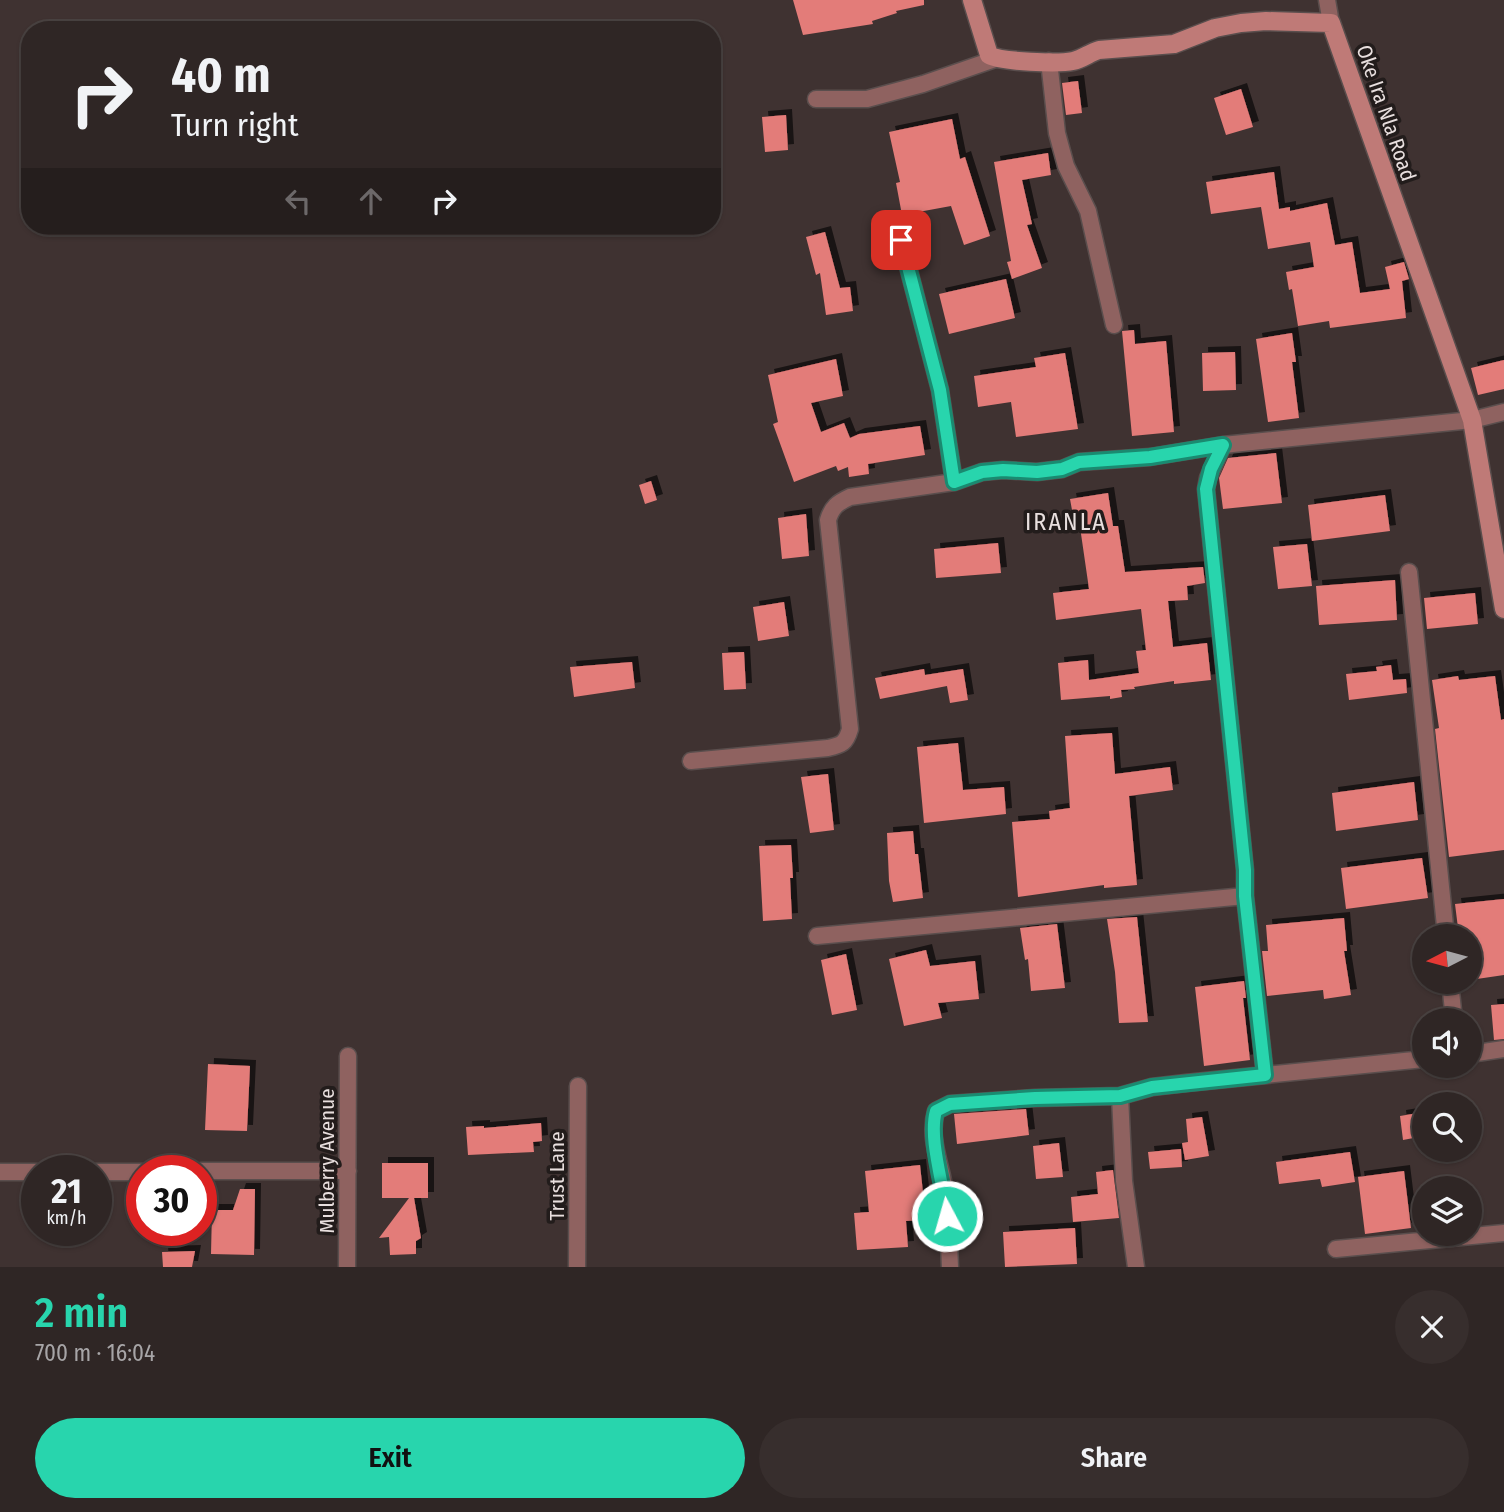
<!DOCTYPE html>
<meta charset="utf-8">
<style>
body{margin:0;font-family:"Fira Sans Condensed",sans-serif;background:#372e2d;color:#f1f3f6;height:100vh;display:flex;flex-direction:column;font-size:26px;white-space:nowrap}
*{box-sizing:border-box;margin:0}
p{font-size:23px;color:#a7a5a7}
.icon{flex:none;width:38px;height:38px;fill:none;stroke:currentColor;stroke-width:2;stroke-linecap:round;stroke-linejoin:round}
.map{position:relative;height:1267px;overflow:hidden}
.panel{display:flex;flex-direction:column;background:#2f2625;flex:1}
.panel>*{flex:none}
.hud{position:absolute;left:21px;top:21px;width:700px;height:214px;border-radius:28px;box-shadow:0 2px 5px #0004,0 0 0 2px #4a4342;background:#2f2625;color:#f1f3f6;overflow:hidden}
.needle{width:46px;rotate:264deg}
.buttons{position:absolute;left:1412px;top:924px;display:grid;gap:14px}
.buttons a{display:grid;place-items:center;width:70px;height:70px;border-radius:50%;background:#2f2625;box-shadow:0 2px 5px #0004,0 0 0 2px #4a4342;font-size:35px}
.speed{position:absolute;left:21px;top:1155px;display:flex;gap:14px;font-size:35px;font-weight:700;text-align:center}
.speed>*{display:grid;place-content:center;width:91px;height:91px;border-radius:50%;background:#2f2625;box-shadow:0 2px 5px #0004,0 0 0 2px #4a4342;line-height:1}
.speed small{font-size:18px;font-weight:400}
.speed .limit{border:10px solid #d22;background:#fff;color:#111}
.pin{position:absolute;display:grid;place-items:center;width:60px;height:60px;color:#fff;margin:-30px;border-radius:14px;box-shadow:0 4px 10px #0006}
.me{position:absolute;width:77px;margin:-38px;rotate:354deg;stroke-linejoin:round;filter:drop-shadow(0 0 5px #0008)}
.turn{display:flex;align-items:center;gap:24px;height:147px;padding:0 35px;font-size:32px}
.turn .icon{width:91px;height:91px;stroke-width:2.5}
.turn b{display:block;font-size:49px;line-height:60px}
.lanes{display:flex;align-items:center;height:66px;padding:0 35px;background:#0003;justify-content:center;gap:35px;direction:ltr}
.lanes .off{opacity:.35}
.round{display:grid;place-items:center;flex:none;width:74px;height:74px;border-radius:37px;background:#372e2d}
.summary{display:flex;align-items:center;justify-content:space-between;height:119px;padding:0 35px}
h1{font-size:42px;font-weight:600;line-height:52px;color:#28d5ad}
.primary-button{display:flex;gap:14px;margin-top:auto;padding:14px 35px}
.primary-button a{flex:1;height:80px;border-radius:42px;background:#28d5ad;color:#111;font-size:28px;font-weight:600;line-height:80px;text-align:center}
.primary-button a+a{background:#372e2d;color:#f1f3f6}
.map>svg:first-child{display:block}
.building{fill:#e37b79;filter:url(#shadow)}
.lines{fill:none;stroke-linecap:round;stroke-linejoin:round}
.street-casing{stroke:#5a4e4d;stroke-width:19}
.secondary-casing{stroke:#5a4e4d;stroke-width:21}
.street{stroke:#8f6260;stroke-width:16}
.secondary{stroke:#bf7a77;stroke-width:18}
.route-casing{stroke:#1a8a70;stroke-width:18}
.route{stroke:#28d5ad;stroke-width:12}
.labels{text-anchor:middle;stroke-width:7;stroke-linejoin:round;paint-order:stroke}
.street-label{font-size:21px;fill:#e8dfde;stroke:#221c1b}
.quarter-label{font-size:24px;letter-spacing:2px;fill:#e8dfde;stroke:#221c1b}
</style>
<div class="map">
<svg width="1504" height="1267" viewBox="0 0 1504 1267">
<defs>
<filter id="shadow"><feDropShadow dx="6" dy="-6" stdDeviation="0" flood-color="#0009"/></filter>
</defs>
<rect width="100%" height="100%" fill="#3f3231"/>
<path class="building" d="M793 0H924V5L896 11 897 13 872 21 873 24 803 35Z
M1078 81 1082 113 1066 115 1062 83Z
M1241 89 1253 127 1226 135 1214 98Z
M786 115 788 150 765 152 762 117Z
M952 119 960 159 965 157 990 236 964 245 951 206 902 215 896 183 900 182 889 132Z
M1048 153 1051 175 1022 180 1032 224 1027 225 1042 268 1012 279 1007 262 1011 261 994 162Z
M1274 172 1279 209 1290 207V211L1327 203 1335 245 1352 242 1360 293 1390 289 1385 267 1404 262 1409 279 1402 281 1406 318 1330 328 1329 321 1298 326 1292 289 1289 290 1286 272 1314 267 1310 242 1268 249 1261 207 1211 214 1206 182Z
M825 232 840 288 850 287 853 311 826 315 820 273 816 275 806 237Z
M1006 279 1015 318 949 334 939 294Z
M1134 330 1135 344 1166 341 1174 432 1132 436 1122 331Z
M1292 333 1296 362H1292L1299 418 1268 422 1256 339Z
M1235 352 1236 390 1203 391 1202 353Z
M1065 353 1078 429 1016 437 1011 402 978 407 974 376 1036 367 1034 358Z
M836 359 843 396 811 403 821 432 844 423 850 438 859 434 920 426 925 455 868 464 869 474 849 477 848 467 838 471 836 466 794 482 773 424 778 422 768 375Z
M1504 360V389L1478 395 1471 368Z
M1276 453 1282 503 1223 509 1219 478 1228 458Z
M651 481 657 500 645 504 639 485Z
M1108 493 1113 526H1118L1125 572 1203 567 1205 583 1187 586 1188 600 1168 601 1173 647 1207 643 1211 680 1174 684V681L1134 687 1135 689 1121 690 1122 697 1110 699V696L1061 700 1058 663 1088 660 1089 680 1139 673 1136 651 1146 650 1141 609 1056 620 1053 593 1089 589 1079 520 1074 521 1070 499Z
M1385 495 1390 531 1312 541 1308 505Z
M806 514 809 556 782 559 778 518Z
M998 543 1001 573 936 578 934 549Z
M1307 544 1312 586 1278 589 1273 547Z
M1395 580 1397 620 1319 625 1316 586Z
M1475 593 1478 624 1427 629 1424 598Z
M784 602 789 636 758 641 753 607Z
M744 652 746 689 724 690 722 653Z
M632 662 635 688 574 697 570 667Z
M1391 665 1393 680 1406 679 1407 693 1349 700 1346 674 1377 671 1376 667Z
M924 669 925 675 963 669 968 700 950 703 947 686 880 699 875 678Z
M1458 676 1459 680 1495 676 1501 720 1504 719V850L1449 857 1435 729 1439 728 1432 680Z
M1112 733 1115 774 1170 767 1173 790 1129 796 1137 885 1104 888V885L1018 897 1012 822 1050 819 1049 811 1070 808 1065 736Z
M958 743 963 790 1004 787 1006 814 924 823 917 747Z
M828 774 834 830 810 833 801 777Z
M1414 782 1418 820 1336 831 1332 793Z
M913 831 915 854H918L923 898 893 902 889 881 887 833Z
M791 845 793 878H790L792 919 763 921 759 846Z
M1422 858 1428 898 1346 909 1341 868Z
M1504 899V975L1470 980V935L1459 936 1455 904Z
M1137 917 1148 1022 1119 1023 1115 972 1107 919Z
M1344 918 1347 951H1344L1351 995 1324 999 1323 990 1267 996 1262 951H1268L1266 925Z
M1057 924 1065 988 1031 991 1028 959 1025 960 1020 928Z
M926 950 930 966 975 961 979 999 938 1003 942 1018 904 1026 889 959Z
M846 954 857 1010 832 1015 821 960Z
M1244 981 1246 998H1243L1250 1060 1204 1066 1195 987Z
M1504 1004V1039L1494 1040 1491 1005Z
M208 1064 250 1066 247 1131 205 1130Z
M1026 1109 1029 1135 957 1144 954 1114Z
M1424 1112V1136L1403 1140 1400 1116Z
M1202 1117 1209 1156 1185 1160 1182 1143 1188 1142 1186 1119Z
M541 1123 542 1141 533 1142 534 1152 468 1155 466 1127 484 1126V1128Z
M1059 1143 1063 1177 1036 1179 1033 1146Z
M1181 1149 1182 1167 1150 1169 1148 1152Z
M1350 1152 1355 1182 1322 1187 1320 1179 1279 1184 1276 1162Z
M382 1163H428V1198H414L421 1238 416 1241V1254L390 1255 389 1237 379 1238 409 1198H382Z
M920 1165 926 1220 906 1221 908 1247 857 1250 854 1213 869 1212 865 1171Z
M1113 1170 1119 1218 1073 1222 1071 1197 1098 1194 1096 1172Z
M1404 1171 1411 1228 1365 1234 1358 1177Z
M240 1189H255L254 1255 211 1254 212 1210H233Z
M1075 1228 1077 1264 1005 1267 1003 1232Z
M195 1251 192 1267H163L162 1252Z"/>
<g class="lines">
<g class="street-casing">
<path id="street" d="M1327 0 1331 23
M1049 61 1057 133 1066 166 1088 211 1114 325
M816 99H867L923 84 995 59
M901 240 940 390 954 482
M1223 445 1208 478 1206 489 1245 870V896
M1409 572 1446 936
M691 761 828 748C842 745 846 743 850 729L828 520C832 507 837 503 850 497L954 482 982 472 1003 470 1037 472 1062 469 1079 462 1150 457 1223 445 1472 420 1504 412
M817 936 1245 896 1265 1075
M1450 982 1454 1020
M1470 1054 1504 1049
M201 1171H348
M0 1172H37
M96 1172H142
M1336 1249 1504 1233
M347 1267 348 1056
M577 1267 578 1086
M950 1267C949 1242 948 1216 945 1191 941 1164 928 1138 936 1111L950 1104 1035 1098 1120 1096
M1136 1267 1124 1181 1120 1096 1152 1087 1186 1083 1424 1059"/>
</g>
<g class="secondary-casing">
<path id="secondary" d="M972 0 989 55C1001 62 1059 64 1073 61 1083 59 1089 53 1099 50L1174 44 1215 28 1241 23 1266 21 1331 23 1472 420 1504 609"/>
</g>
<use href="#street" class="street"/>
<use href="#secondary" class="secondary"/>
</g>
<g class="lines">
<g class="route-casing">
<path id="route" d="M901 240 940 390 954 482 982 472 1003 470 1037 472 1062 469 1079 462 1150 457 1223 445 1211 469 1206 489 1245 870V896L1265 1075 1152 1087 1120 1096 1035 1098 950 1104 936 1111C928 1138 944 1186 947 1216"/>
</g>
<use href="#route" class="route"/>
</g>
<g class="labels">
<g class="street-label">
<text transform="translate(1386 113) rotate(71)" y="7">Oke Ira Nla Road</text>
<text transform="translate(327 1161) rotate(-90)" y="7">Mulberry Avenue</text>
<text transform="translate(557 1176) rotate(-90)" y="7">Trust Lane</text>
</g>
<g class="quarter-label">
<text x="1066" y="530">IRANLA</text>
</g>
</g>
</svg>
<div class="buttons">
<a><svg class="needle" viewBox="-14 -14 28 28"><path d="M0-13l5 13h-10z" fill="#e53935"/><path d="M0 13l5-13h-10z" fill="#a7a5a7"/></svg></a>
<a><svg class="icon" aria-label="sound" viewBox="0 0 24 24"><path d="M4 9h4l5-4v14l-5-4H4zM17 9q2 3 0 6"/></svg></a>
<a><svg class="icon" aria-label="search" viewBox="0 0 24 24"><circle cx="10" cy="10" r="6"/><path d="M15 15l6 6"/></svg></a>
<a><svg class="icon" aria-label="layers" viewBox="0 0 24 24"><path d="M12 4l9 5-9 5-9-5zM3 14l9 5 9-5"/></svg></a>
</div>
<div class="speed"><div>21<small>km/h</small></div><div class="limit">30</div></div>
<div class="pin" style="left:901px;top:240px;background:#d93025"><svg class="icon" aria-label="arrive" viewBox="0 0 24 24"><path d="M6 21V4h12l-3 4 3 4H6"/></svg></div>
<svg class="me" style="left:947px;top:1216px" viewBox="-20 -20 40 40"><circle r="17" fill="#28d5ad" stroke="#fff" stroke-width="3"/><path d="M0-11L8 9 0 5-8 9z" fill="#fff"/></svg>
<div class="hud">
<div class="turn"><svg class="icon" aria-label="right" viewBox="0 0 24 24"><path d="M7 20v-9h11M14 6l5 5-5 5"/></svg><div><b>40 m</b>Turn right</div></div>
<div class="lanes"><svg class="icon off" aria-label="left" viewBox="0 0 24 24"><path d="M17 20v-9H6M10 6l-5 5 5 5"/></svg><svg class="icon off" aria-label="ahead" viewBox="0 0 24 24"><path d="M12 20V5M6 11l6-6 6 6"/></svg><svg class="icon" aria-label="right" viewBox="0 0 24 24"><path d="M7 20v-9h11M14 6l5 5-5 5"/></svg></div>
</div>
</div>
<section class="panel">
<div class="summary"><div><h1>2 min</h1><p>700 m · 16:04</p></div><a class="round"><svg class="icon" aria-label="close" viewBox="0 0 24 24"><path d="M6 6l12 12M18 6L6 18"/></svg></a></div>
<div class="primary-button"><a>Exit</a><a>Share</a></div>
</section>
